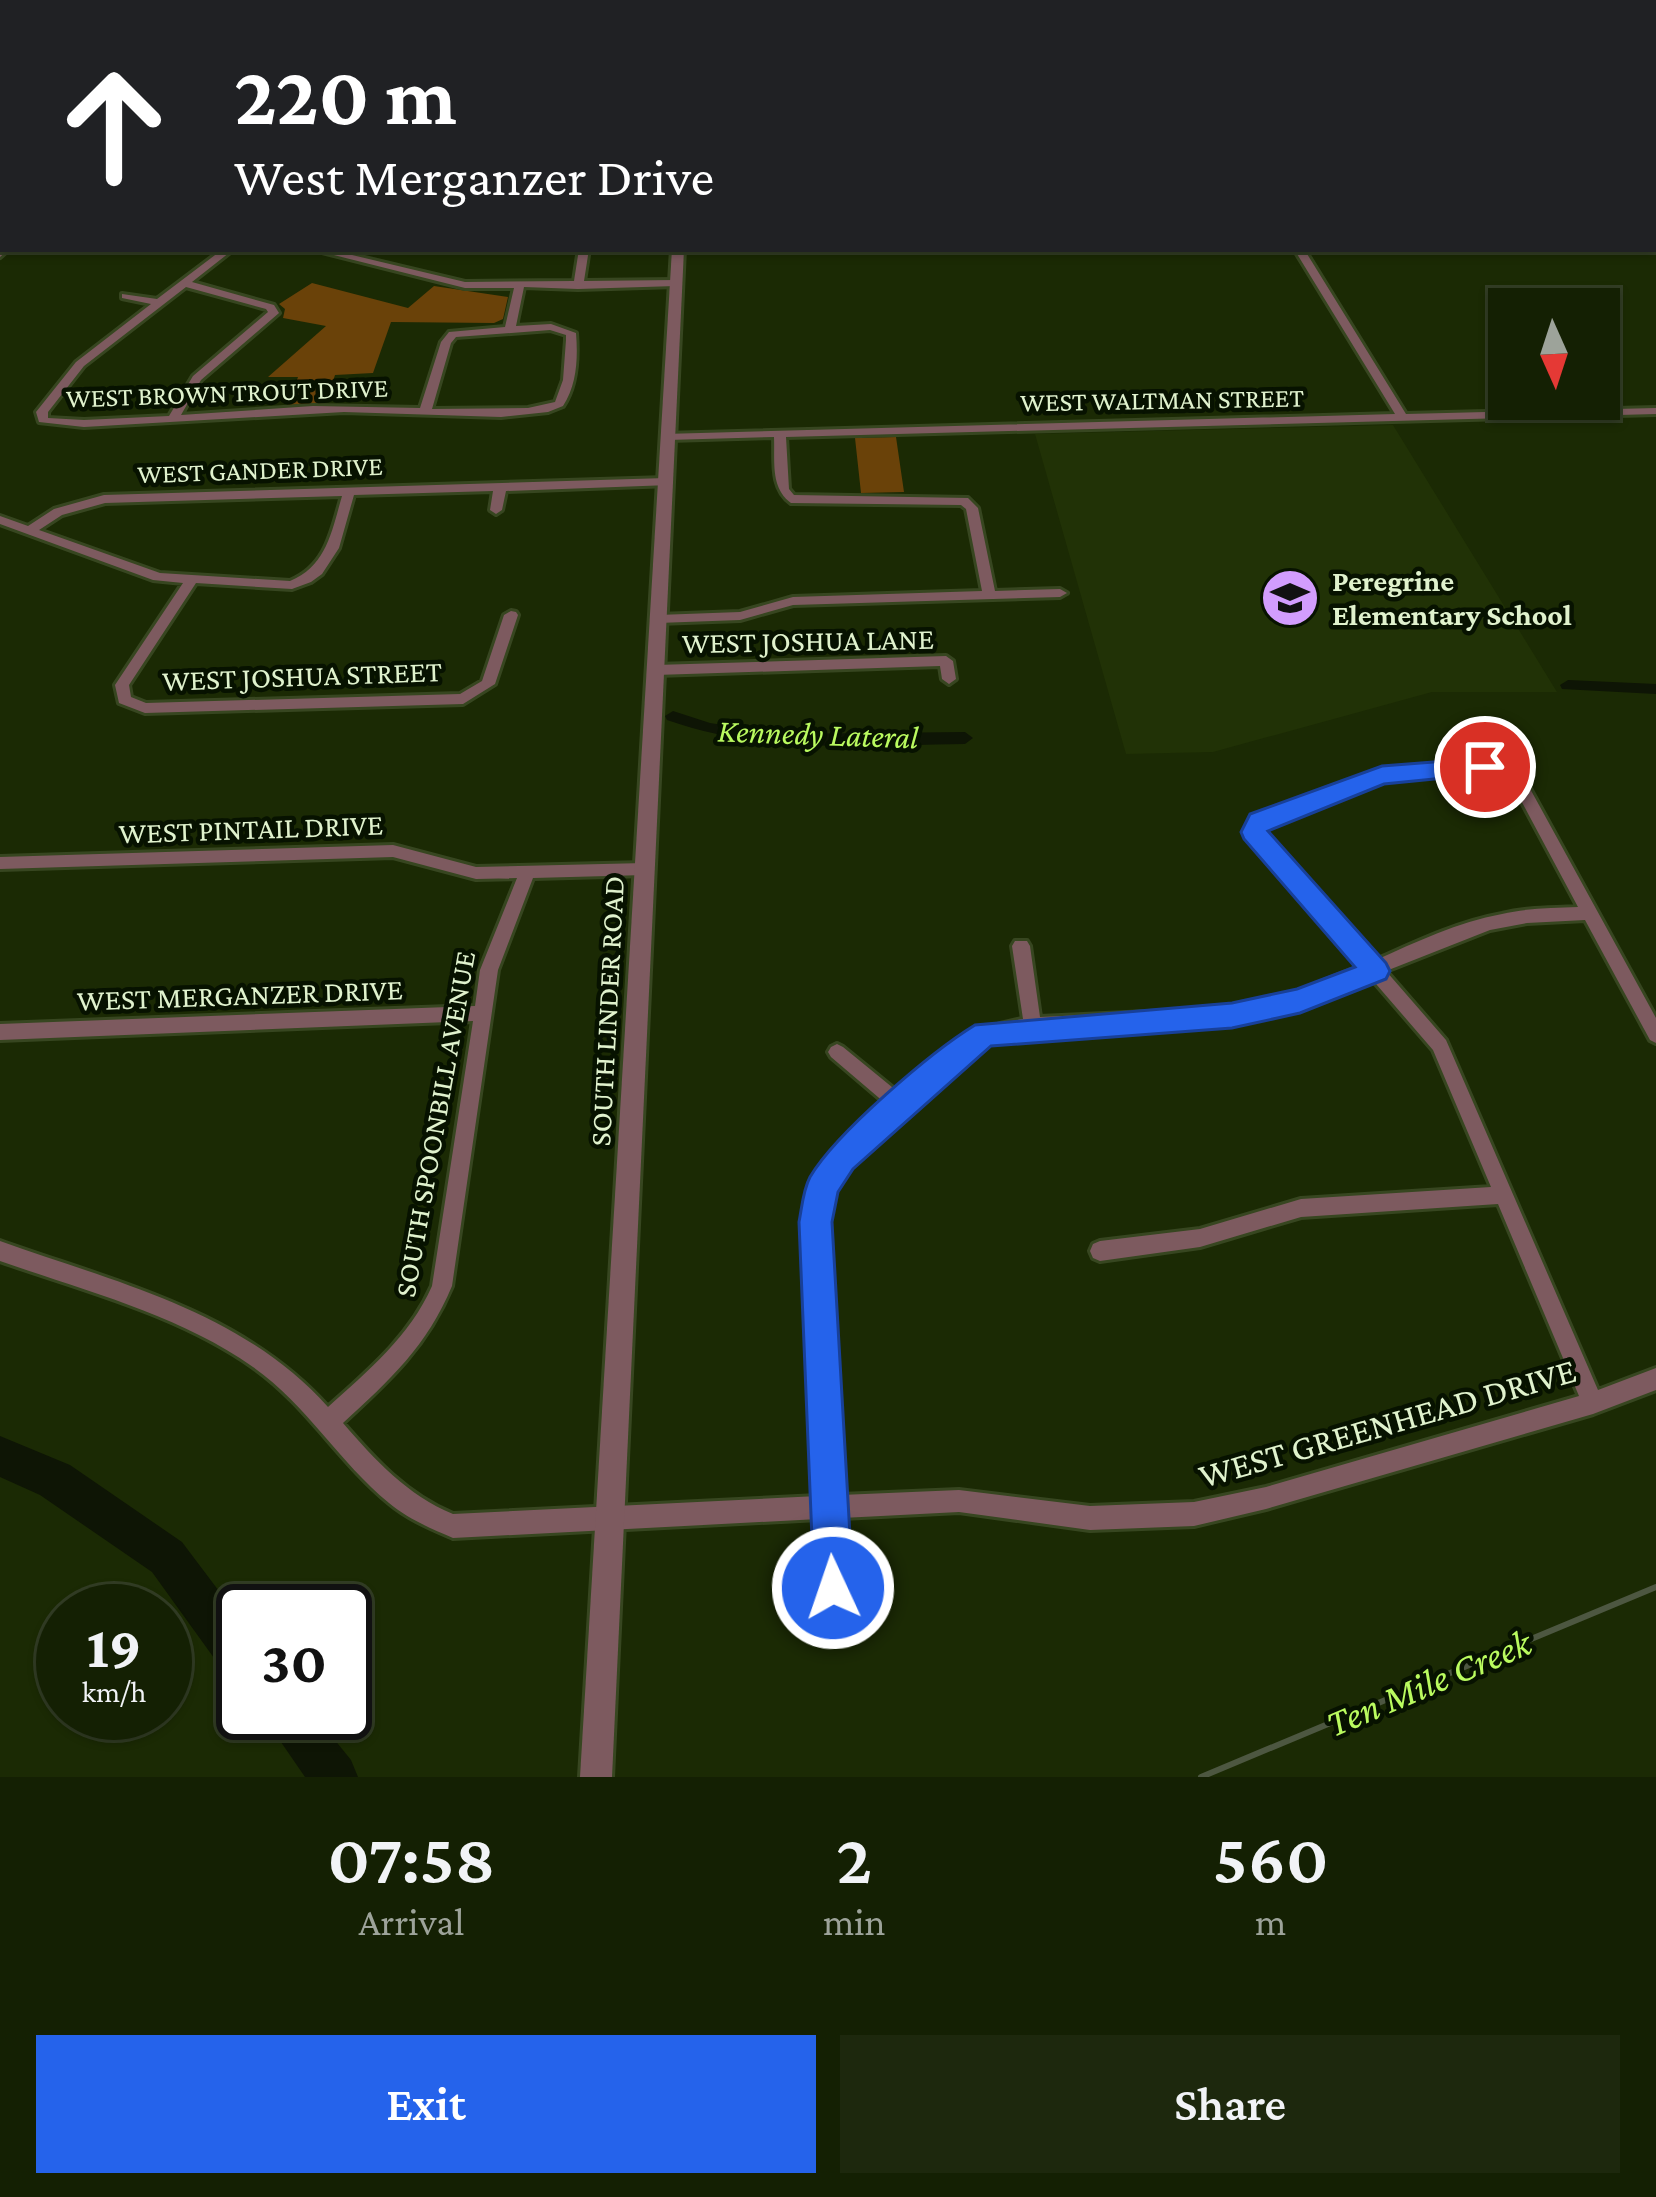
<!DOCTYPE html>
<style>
body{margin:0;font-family:"Crimson Pro",serif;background:#1d280d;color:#f1f3f6;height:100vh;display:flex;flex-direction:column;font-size:45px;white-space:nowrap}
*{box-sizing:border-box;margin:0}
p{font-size:39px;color:#9da39a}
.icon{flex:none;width:66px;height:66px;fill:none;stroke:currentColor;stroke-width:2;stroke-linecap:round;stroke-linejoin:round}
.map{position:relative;height:1777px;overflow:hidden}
.panel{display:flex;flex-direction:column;background:#142003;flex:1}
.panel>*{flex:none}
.top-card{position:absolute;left:0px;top:0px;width:1656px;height:252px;box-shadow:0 3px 9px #0004,0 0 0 3px #333e25;background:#202124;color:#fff;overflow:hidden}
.needle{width:78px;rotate:177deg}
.fabs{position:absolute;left:1488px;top:288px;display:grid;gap:24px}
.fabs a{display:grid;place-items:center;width:132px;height:132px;border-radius:0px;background:#142003;box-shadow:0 3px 9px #0004,0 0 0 3px #333e25;font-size:60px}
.speed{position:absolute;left:36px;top:1584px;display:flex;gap:24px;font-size:60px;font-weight:700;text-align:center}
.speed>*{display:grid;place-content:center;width:156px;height:156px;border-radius:50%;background:#142003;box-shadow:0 3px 9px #0004,0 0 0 3px #333e25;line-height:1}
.speed small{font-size:30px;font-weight:400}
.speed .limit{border:6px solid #111;border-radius:18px;background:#fff;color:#111}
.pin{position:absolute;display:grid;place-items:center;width:102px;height:102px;color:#fff;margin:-51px;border:6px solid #fff;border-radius:50%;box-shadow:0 3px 12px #0007}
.me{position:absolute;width:132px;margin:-66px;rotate:357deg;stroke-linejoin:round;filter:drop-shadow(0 0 9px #0008)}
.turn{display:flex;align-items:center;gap:42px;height:252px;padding:0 36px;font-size:54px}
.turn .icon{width:156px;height:156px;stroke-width:2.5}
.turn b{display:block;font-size:84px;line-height:102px}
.eta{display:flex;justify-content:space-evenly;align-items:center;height:204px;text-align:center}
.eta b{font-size:72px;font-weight:600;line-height:84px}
.primary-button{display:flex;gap:24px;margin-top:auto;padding:24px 36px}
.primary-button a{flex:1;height:138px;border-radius:0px;background:#2563eb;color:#fff;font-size:48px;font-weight:600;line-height:138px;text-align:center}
.primary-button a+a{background:#1d280d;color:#f1f3f6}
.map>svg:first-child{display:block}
.built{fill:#213206}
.green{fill:#6a4209}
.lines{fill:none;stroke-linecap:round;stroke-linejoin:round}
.stream{stroke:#4d5741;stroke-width:6}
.canal{fill:#0e1505;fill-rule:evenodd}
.river{fill:#0e1505;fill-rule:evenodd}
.minor-casing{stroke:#374620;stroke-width:6}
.tertiary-casing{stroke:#374620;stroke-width:6}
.motorway-casing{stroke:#374620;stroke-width:6}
.minor{fill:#7d5a5f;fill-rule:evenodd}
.tertiary{fill:#7d5a5f;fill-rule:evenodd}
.motorway{fill:#f9a2b0;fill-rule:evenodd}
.route{fill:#2563eb;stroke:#184099;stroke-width:3}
.labels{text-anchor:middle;stroke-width:9;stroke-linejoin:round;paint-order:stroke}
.far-street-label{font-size:27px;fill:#e0f2cd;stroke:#071200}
.poi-label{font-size:30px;font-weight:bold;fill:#e0f2cd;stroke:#071200;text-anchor:start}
.street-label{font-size:30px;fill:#e0f2cd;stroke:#071200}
.water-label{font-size:33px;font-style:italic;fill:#bafb5f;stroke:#071200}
.near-street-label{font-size:36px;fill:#e0f2cd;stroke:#071200}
.near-water-label{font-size:39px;font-style:italic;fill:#bafb5f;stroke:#071200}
</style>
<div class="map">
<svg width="1656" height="1777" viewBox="0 0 1656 1777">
<rect width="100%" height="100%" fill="#1b2a04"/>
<path class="built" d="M262 0H1000L1001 3H259Z
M1393 425 1557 692H1432L1213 752 1126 754 1035 434Z"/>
<path class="green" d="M312 283 408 308 434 286 508 297 503 319 494 323 391 322 373 373 335 375 326 403 288 405 298 377H268L326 326 283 318 285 309 279 304Z
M896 437 904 492 861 493 855 438Z"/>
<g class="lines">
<path class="stream" d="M1201 1777 1656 1587"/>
<path class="canal" d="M1283 0H1291L1292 3H1284Z
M1653 125H1656V131H1653Z
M1568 680 1656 684V694L1562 689 1560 685Z
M673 711 710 723 779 734 965 732 973 738 965 744C861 745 767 755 667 720L665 716Z"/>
<path class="river" d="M0 1436 70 1465 182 1542 243 1623V1682L227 1676 152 1572 40 1495 0 1477Z
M261 1713H313L351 1760 358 1777H305Z"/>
<g class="minor-casing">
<path id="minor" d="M906 0H914L912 3H904Z
M0 187H3V193H0Z
M1653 196 1656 197V205L1653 204Z
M3 246V249H9L0 257V248Z
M223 249H234L192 282 274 305 279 313 201 380 181 415 313 406 420 408 441 342 449 332 505 327 514 288H465L310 249H327L465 282 574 281 579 249H589L584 281 676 280 681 283 676 286 578 289 524 287 516 326 551 324 576 333C578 358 577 385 563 406L548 412 501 417 344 412 84 427 39 422 36 412 76 362 151 304 122 298V294L157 299ZM186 287 266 309 268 312 193 376 169 416 84 420 48 418V412L84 366ZM550 330 566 335V340L563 380 555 402 528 408 432 409 451 343 456 337Z
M1294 249H1304L1406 414 1656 408V414L786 437 789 489 794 495 968 498 978 508 995 591 1060 589 1067 593 1060 597 793 605 740 620 658 623 651 619 658 615 740 612 793 597 982 591 966 509 961 505 791 503C770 488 775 461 774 437L668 440 662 436 664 434 1395 414Z
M666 478 672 482 670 485 506 491 502 510 496 514 490 510 493 491 354 495 339 548 322 574 311 582 292 589 196 583 129 685 131 697 146 703 460 694 482 681 504 615 511 611 516 612 518 615 495 684 463 704 145 713 119 703 115 685 183 583 153 580 0 524V516L28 526 54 509 104 495ZM342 496C332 530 327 566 290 581L160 573 39 530 62 515 105 503Z
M946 656 953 661 956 679 949 684 942 679 940 666 656 675 649 670 656 665Z
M1485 762 1506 767 1528 785 1656 1018V1043L1650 1040 1585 920 1527 923 1490 930 1386 971 1446 1040 1598 1390 1656 1368V1390L1593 1414 1266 1509 1194 1526 1090 1530 959 1512 842 1518 848 1632 845 1641 836 1644 827 1641 824 1632 819 1519 453 1538C430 1528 408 1519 389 1503 339 1462 306 1404 253 1367 178 1314 85 1291 0 1261V1241C117 1283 242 1311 328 1407 368 1371 410 1336 432 1286L473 1021 0 1040V1024L475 1006 480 970 517 878 476 879 393 857 0 869V857L393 845 476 867 645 863 653 869 645 875 533 878 498 970 452 1286C427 1346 390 1380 343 1423 375 1460 407 1495 453 1514L818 1496 806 1222C808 1209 808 1195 813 1183 828 1152 861 1126 885 1103L831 1057 828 1052 831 1047 837 1044 843 1047 898 1092C939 1055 967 1028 1023 1019L1012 946 1015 941H1027L1030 946 1040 1017 1234 1008 1298 991 1361 966 1248 836 1246 832 1254 817 1381 770ZM1485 772 1496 775 1517 793 1578 907C1553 908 1527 908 1502 914 1458 922 1416 942 1376 960L1262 831 1266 825 1383 780ZM1370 977 1433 1050 1491 1187 1301 1199 1200 1229 1100 1241 1093 1244 1090 1251 1093 1258 1100 1261 1200 1247 1301 1217 1498 1204 1579 1396 1266 1487 1194 1502 1090 1506 959 1490 841 1495 826 1222C827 1213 827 1202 830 1193 836 1172 887 1120 908 1111L910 1104 972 1052 986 1042 1001 1037 1063 1030 1234 1022 1300 1005Z"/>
</g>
<g class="tertiary-casing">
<path id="tertiary" d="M672 249H684L612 1777H580Z"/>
</g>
<g class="motorway-casing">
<path id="motorway" d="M1653 95H1656V103H1653Z
M0 146H3V156H0Z"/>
</g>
<use href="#minor" class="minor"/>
<use href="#tertiary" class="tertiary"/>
<use href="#motorway" class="motorway"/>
</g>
<path class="route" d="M1485 758 1494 761 1498 767 1494 773 1384 784 1268 831 1386 963 1390 971 1386 979 1300 1013 1232 1028 991 1046 853 1169 838 1192 832 1222 853 1588 847 1602 833 1608 819 1602 814 1588 799 1222C802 1207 803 1190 810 1177 836 1133 931 1052 975 1025L1232 1003 1297 989 1355 967 1244 839 1241 832 1250 814 1382 766Z"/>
<defs>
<g id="school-disc" transform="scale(3)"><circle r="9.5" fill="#d29dfd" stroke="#071200"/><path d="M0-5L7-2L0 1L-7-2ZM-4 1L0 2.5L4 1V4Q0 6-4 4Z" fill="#111"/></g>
</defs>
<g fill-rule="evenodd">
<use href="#school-disc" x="1290" y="598"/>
</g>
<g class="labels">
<g class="far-street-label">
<text transform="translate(227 393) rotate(-2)" y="9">WEST BROWN TROUT DRIVE</text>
<text transform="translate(1162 400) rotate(-1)" y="9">WEST WALTMAN STREET</text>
<text transform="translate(260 470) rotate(-2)" y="9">WEST GANDER DRIVE</text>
</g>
<g class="poi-label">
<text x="1332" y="591">Peregrine<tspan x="1332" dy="34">Elementary School</tspan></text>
</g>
<g class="street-label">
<text transform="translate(808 641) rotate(-1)" y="10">WEST JOSHUA LANE</text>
<text transform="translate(302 676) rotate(-2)" y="10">WEST JOSHUA STREET</text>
<text transform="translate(251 829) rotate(-2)" y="10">WEST PINTAIL DRIVE</text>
<text transform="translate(240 995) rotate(-2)" y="10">WEST MERGANZER DRIVE</text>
<text transform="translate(607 1011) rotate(-87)" y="10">SOUTH LINDER ROAD</text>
<text transform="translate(435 1124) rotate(-80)" y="10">SOUTH SPOONBILL AVENUE</text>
</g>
<g class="water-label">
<text transform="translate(818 733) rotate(2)" y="12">Kennedy Lateral</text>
</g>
<g class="near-street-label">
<text transform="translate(1387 1422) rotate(-16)" y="13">WEST GREENHEAD DRIVE</text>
</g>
<g class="near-water-label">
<text transform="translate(1428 1682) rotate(-23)" y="14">Ten Mile Creek</text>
</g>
</g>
</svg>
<div class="fabs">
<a><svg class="needle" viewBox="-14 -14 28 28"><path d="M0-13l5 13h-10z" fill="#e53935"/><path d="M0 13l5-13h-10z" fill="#9da39a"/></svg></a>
</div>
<div class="speed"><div>19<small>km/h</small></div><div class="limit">30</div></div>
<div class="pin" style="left:1485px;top:767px;background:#d93025"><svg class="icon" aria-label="arrive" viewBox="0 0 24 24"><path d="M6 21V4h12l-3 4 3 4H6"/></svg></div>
<svg class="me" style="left:833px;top:1588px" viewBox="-20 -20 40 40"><circle r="17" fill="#2563eb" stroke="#fff" stroke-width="3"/><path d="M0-11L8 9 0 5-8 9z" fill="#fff"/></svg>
<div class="top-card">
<div class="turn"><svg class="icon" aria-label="ahead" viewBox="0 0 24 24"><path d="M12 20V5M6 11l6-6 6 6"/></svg><div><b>220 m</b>West Merganzer Drive</div></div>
</div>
</div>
<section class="panel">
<div class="eta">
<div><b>07:58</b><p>Arrival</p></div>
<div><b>2</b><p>min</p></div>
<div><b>560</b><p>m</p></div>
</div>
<div class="primary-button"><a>Exit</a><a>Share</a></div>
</section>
